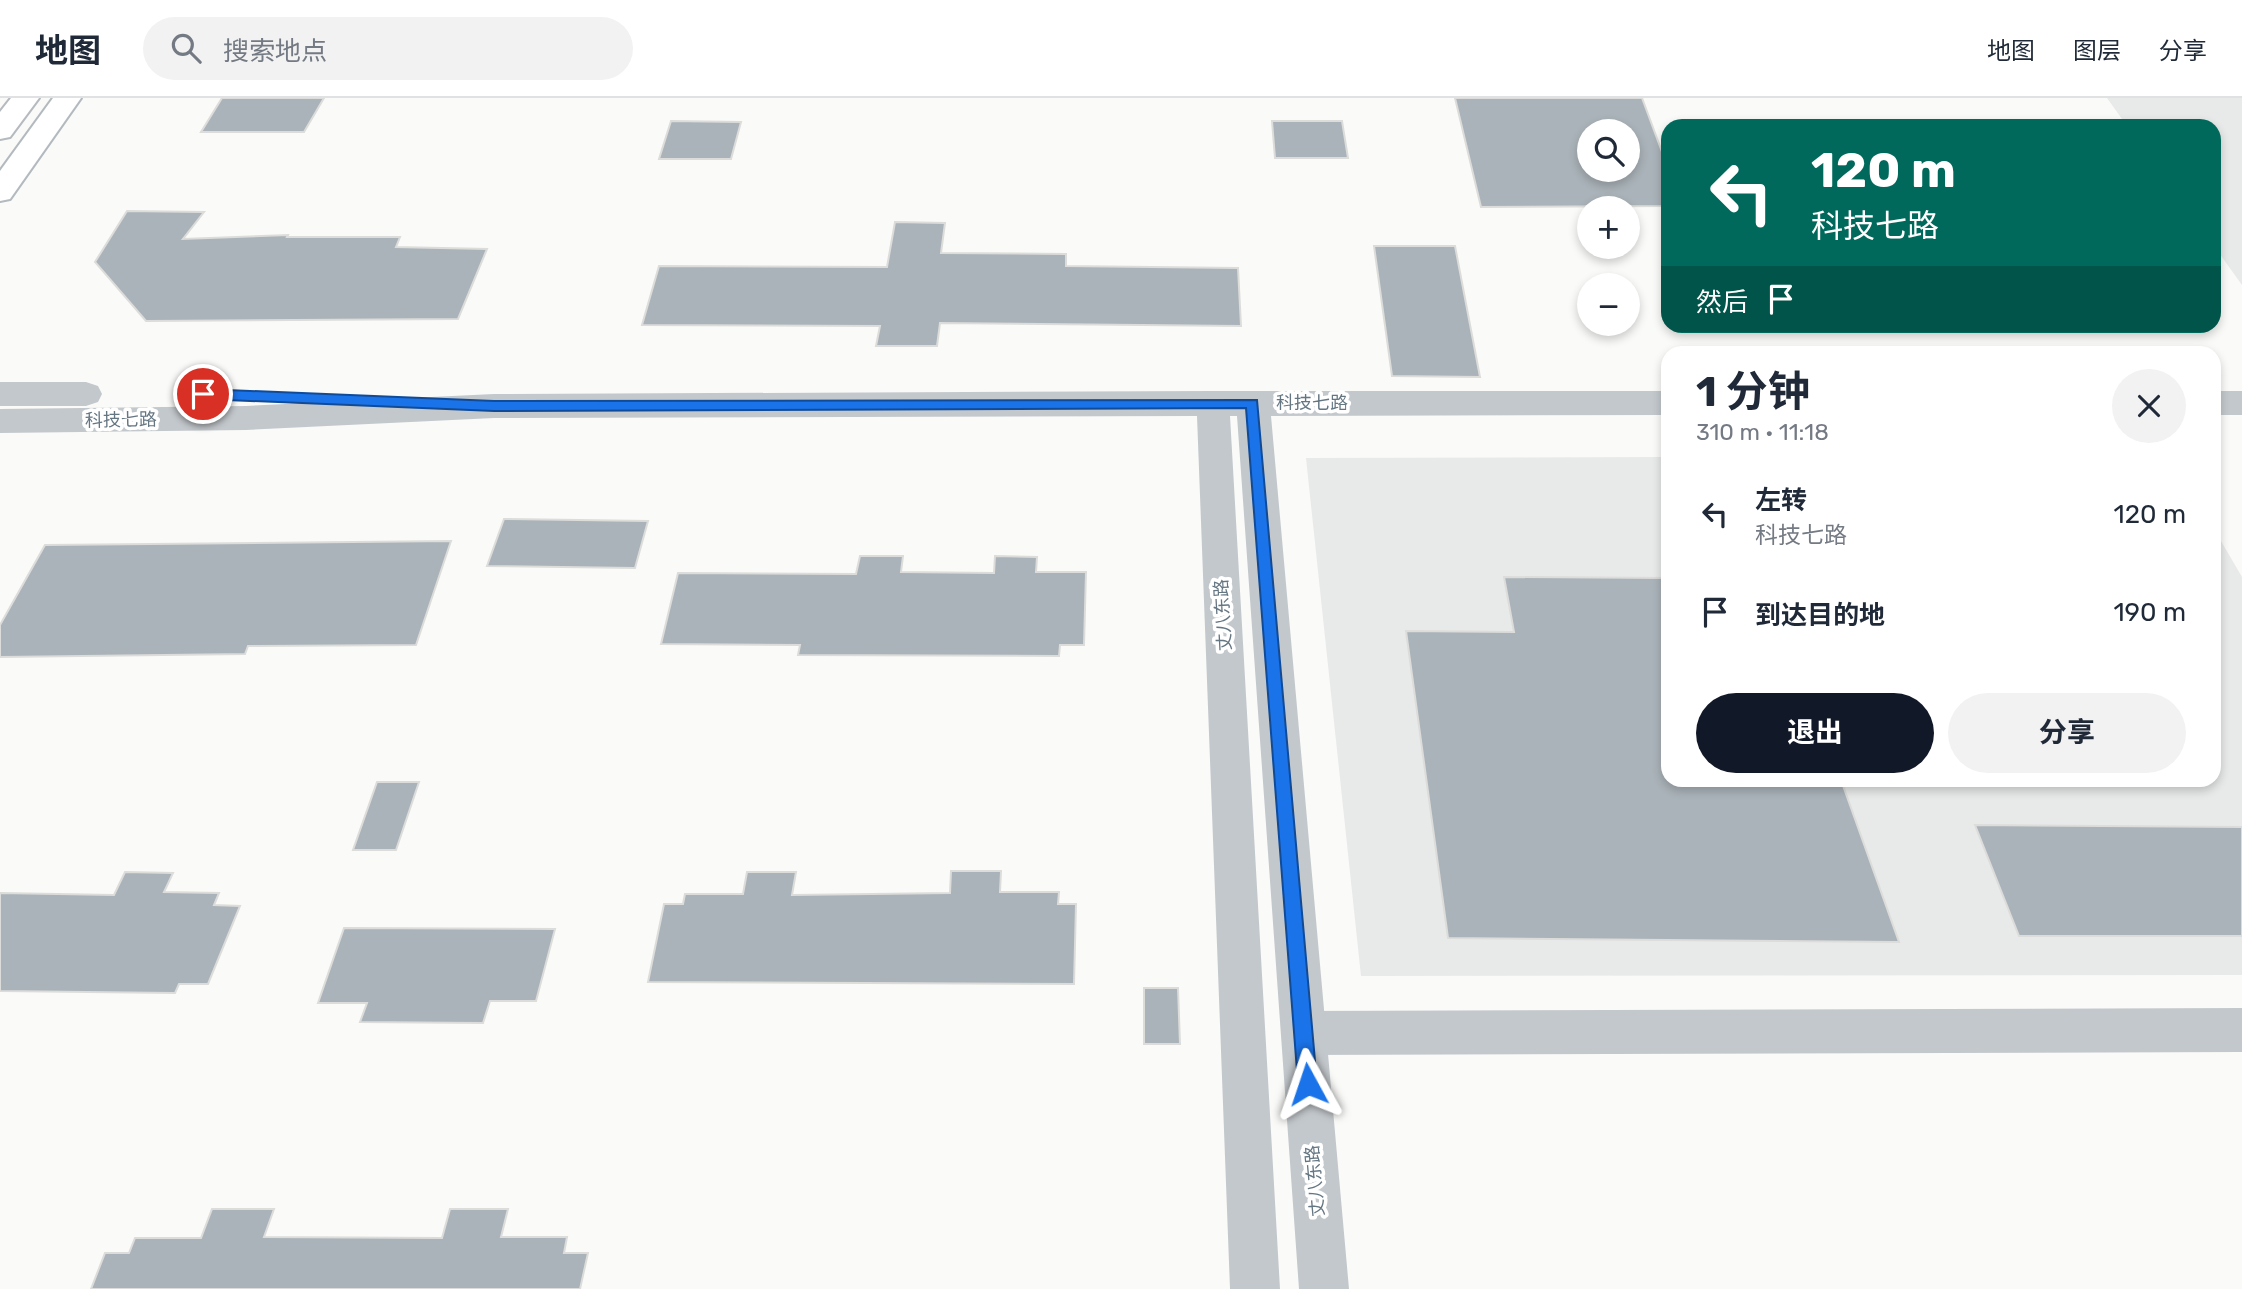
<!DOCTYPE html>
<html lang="zh">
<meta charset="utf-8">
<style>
body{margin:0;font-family:Rubik,"Noto Sans SC",sans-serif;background:#f2f2f3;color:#1f2937;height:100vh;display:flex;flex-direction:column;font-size:26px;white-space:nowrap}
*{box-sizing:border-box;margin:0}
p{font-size:23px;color:#747a83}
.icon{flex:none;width:38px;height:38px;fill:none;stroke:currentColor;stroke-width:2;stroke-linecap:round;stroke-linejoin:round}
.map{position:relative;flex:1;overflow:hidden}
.panel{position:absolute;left:1661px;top:248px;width:560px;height:441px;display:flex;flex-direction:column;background:#fff;border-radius:21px;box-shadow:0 4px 10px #0003}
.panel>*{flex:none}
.top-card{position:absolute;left:1661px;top:21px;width:560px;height:214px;border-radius:21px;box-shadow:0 4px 10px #0003;background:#00695c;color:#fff;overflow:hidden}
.tools{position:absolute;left:1577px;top:21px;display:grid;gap:14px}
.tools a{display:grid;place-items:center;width:63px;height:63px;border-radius:50%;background:#fff;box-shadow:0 4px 10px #0003;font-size:35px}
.pin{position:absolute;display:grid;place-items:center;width:60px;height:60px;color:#fff;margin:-30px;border:4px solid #fff;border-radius:50%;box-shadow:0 2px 7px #0007}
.me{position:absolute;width:77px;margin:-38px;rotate:355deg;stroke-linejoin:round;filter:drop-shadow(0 0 5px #0008)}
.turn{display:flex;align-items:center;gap:24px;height:147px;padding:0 35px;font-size:32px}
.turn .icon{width:91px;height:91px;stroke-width:2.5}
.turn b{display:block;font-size:49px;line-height:60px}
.then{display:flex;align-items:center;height:66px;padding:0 35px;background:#0003;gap:14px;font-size:26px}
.round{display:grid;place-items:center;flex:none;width:74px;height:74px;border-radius:37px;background:#f2f2f3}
.summary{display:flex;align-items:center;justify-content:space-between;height:119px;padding:0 35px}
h1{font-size:42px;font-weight:700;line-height:52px}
.cta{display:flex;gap:14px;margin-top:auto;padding:14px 35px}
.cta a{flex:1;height:80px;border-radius:42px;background:#111827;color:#fff;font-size:28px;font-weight:700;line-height:80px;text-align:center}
.cta a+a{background:#f2f2f3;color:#1f2937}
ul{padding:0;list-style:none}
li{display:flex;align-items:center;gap:21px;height:98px;padding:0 35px}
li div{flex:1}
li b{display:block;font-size:26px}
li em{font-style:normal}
header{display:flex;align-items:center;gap:42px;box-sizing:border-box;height:98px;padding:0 35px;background:#fff;border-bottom:2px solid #e0e1e3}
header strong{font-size:33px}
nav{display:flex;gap:38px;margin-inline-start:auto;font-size:24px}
.search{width:490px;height:63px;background:#f2f2f3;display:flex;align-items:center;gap:18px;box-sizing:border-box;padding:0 24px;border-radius:38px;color:#747a83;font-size:26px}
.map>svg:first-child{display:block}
.built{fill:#e8e9e9}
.building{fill:#aab3b9;stroke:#dcdcda;stroke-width:2;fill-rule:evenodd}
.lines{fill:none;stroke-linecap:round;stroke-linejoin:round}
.secondary-casing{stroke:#b3babf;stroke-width:4}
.primary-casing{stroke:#b5babe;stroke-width:4}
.minor{fill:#c3c8cc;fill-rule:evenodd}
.tertiary{fill:#c3c8cc;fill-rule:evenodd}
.secondary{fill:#fff;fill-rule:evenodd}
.primary{fill:#fff;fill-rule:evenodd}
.route{fill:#1a73e8;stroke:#114b97;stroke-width:2}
.labels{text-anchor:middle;stroke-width:7;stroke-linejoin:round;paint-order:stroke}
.street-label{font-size:18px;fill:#657683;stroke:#fff}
</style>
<header>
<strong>地图</strong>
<div class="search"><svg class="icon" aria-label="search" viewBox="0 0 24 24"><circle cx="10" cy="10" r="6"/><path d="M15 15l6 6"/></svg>搜索地点</div>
<nav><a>地图</a><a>图层</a><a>分享</a></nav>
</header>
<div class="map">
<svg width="2242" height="1191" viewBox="0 0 2242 1191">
<rect width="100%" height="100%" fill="#fafaf8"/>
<path class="built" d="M2107 0H2242V187L2214 148V28H2127Z
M1668 359V682H2214V431L2242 479V877L1361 878 1306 360Z"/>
<path class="building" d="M222 0H324L304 34H201Z
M1455 0H1642L1668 70V108L1481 109ZM1589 33H1628V72H1589Z
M671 23 741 24 731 61H659Z
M1272 23H1342L1348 60H1275Z
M127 113 204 114 183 141 288 137 287 139H400L396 149 487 151 458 221 146 223 95 164Z
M895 124 945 125 941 155 1066 156V168L1238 170 1241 228 940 225 937 248H876L880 228 642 227 659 168 887 169Z
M1374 148H1455L1480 279 1392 278Z
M504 421 648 423 635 470 487 468Z
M451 443 416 547 248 548 245 556 0 559V527L45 447Z
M860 458H903L901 474 994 475 995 458 1037 459 1036 474H1086L1084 547H1060L1059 558 798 557 800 547 661 546 678 475 856 476Z
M1504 479 1668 480V682H1841L1899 844 1448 840 1406 533 1514 534Z
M377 684H419L396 752H353Z
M1975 727 2242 729V838H2019Z
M951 773H1001L1000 794H1059L1058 806H1076L1074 886 648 884 664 806H683L685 796H743L747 774H796L792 797 950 795Z
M125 774 173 775 164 794 219 795 214 807 240 808 208 886H179L175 895 0 893V795L114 797Z
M344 830 555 831 536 903H490L483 925 360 924 367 905H318Z
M1144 890H1178L1180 946H1144Z
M212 1111H274L264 1139 442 1140 450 1111H508L501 1139H567L564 1155H588L580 1191H91L105 1155H129L135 1140H201Z"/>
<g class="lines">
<g class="secondary-casing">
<path id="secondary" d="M53 0H81L10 101 0 103V73Z"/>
</g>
<g class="primary-casing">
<path id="primary" d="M11 0H39L10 39 0 41V14Z"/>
</g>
<path class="minor" d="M2242 910V954L1304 957 1288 951 1281 935 1288 919 1304 913Z"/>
<path class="tertiary" d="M0 284H86L98 288 102 296 98 304 86 308H0Z
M1213 293H1668V317L1271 318 1349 1191H1299L1237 318H1230L1280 1191H1230L1197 318 494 320 246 332 0 335V311L246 308 494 296Z
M2214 293H2242V317H2214Z"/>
<use href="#secondary" class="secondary"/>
<use href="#primary" class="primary"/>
</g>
<path class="route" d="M203 291 494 303 1257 302 1317 986 1315 993 1308 996 1301 993 1298 986 1246 310 494 313 203 301 196 296Z"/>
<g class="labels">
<g class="street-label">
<text x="1312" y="311">科技七路</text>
<text transform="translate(121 322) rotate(-1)" y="6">科技七路</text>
<text transform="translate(1223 517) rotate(-93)" y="6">丈八东路</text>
<text transform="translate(1315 1083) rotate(-95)" y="6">丈八东路</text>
</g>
</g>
</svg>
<div class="tools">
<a><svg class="icon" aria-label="search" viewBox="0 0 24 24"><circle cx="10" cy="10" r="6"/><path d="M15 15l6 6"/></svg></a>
<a>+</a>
<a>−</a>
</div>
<div class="pin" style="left:203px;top:296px;background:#d93025"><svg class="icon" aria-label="arrive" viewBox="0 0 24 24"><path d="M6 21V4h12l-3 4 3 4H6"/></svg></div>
<svg class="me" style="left:1308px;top:986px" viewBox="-20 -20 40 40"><path d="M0-17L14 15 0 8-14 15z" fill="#1a73e8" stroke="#fff" stroke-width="4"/></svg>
<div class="top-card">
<div class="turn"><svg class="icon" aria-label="left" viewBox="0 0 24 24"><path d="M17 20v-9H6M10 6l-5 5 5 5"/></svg><div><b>120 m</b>科技七路</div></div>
<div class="then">然后<svg class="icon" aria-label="arrive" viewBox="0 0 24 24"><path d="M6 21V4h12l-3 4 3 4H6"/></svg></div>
</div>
<section class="panel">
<div class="summary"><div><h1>1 分钟</h1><p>310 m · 11:18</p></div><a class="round"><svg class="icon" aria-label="close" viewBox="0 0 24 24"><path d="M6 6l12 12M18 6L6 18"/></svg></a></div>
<ul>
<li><svg class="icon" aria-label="left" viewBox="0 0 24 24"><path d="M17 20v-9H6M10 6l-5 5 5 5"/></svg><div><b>左转</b><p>科技七路</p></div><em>120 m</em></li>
<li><svg class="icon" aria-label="arrive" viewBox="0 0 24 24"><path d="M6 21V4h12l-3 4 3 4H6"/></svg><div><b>到达目的地</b></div><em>190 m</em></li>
</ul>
<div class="cta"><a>退出</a><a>分享</a></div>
</section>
</div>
